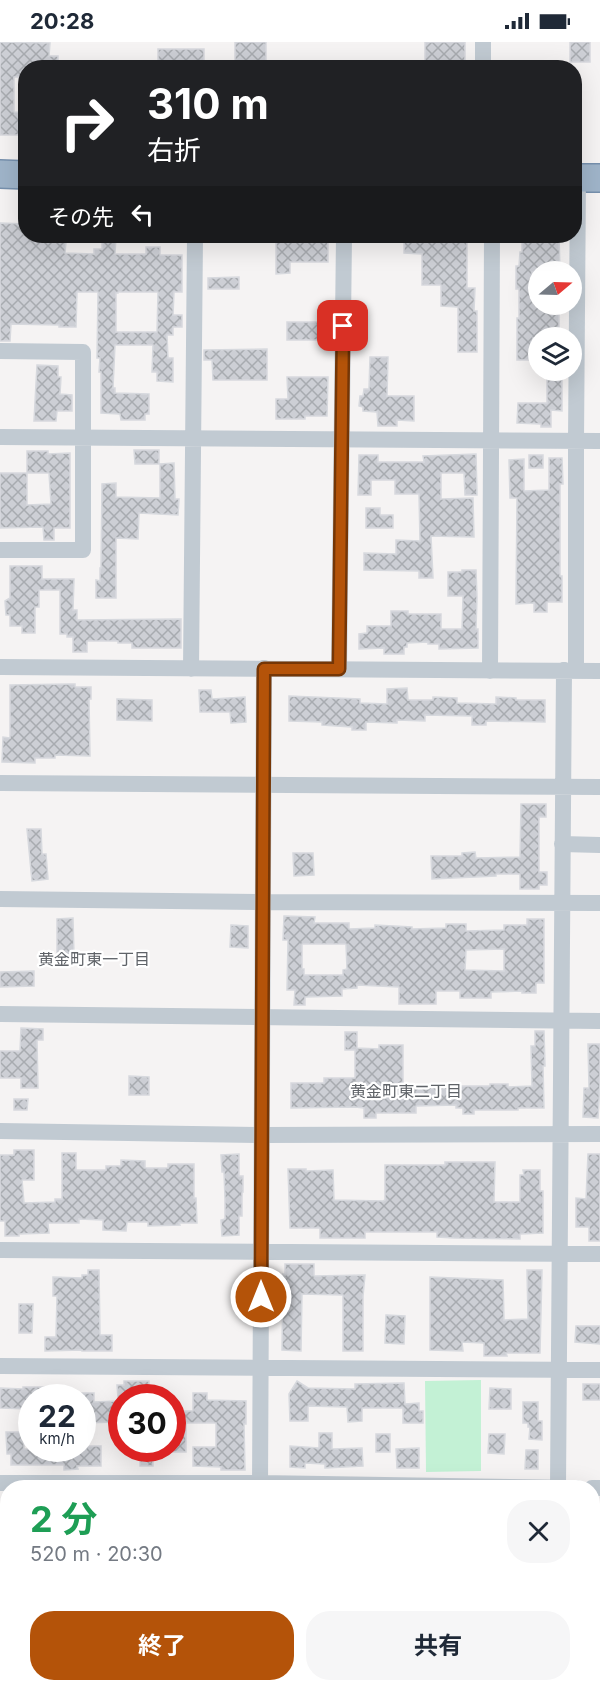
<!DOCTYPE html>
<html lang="ja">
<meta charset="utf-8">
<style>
body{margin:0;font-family:Inter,"Noto Sans JP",sans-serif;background:#f6f6f7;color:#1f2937;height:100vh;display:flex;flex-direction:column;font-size:22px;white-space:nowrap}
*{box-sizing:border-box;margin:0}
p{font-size:20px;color:#747a83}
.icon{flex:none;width:33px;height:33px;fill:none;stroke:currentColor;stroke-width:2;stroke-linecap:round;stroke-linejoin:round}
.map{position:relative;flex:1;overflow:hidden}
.panel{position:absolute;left:0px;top:1438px;width:600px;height:212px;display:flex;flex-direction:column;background:#fff;border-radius:24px 24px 0 0;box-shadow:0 6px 24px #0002}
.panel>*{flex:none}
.top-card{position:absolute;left:18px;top:18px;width:564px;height:183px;border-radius:24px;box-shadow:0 6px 24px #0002;background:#202124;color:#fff;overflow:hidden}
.needle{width:39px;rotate:71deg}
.tools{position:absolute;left:528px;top:219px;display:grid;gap:12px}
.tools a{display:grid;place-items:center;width:54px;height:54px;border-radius:50%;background:#fff;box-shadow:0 6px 24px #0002;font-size:30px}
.speed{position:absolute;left:18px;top:1342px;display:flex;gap:12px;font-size:30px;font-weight:700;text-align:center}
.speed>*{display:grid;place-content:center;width:78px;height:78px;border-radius:50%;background:#fff;box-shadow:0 6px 24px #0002;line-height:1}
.speed small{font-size:15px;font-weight:400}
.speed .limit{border:9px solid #d22;background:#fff;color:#111}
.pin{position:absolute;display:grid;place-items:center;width:51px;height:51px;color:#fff;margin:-26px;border-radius:12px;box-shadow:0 3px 9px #0006}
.me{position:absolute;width:66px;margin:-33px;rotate:0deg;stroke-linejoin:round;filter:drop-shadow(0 0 4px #0008)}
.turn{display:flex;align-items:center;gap:21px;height:126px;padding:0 30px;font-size:27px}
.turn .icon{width:78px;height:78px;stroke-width:2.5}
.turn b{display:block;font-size:42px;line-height:51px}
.then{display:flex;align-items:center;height:57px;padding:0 30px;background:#0003;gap:12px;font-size:22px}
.round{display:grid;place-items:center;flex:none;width:63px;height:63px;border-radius:24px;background:#f6f6f7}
.headline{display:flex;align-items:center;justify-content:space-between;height:102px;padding:0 30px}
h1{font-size:36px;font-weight:700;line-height:45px;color:#1e9e55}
.action{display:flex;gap:12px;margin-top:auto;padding:12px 30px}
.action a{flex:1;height:69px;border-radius:24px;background:#b45309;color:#fff;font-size:24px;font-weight:700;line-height:69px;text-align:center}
.action a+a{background:#f6f6f7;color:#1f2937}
.status{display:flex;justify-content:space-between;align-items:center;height:42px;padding:0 30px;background:#fff;direction:ltr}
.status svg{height:16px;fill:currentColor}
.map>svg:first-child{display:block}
.park{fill:#c3f1d5}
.building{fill:url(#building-cross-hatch);stroke:#d7d9de;stroke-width:1.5;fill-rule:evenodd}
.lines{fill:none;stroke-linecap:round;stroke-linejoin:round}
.trunk-casing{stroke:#7690ad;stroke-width:30}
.minor{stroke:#c1cad2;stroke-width:16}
.trunk{stroke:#9fb4c9;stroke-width:27}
.route-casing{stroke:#753606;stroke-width:15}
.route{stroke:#b45309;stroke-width:10}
.labels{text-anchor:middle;stroke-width:4.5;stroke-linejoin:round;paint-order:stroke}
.neighbourhood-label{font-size:16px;fill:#5f6368;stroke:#fff}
</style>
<div class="status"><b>20:28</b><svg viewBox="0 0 49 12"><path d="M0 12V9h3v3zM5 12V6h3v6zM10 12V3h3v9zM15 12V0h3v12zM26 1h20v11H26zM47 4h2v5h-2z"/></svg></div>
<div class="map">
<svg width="600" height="1649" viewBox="0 0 600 1649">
<defs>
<pattern id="building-cross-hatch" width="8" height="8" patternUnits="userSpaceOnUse" patternTransform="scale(1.5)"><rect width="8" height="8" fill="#cdcfd5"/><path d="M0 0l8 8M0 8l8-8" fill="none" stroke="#a8abb0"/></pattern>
</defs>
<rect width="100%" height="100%" fill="#f5f3f3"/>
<path class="park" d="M481 1338V1429L426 1430 425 1339Z"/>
<path class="building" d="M0 0 50 1 49 14H58V26H25V35H14V70L26 71V93H0Z
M235 0H266V26H235Z
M425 0H465V26H425Z
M570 0H590V20H570Z
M158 7H204V26H158Z
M0 181 26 182V194H42V199L66 200 65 211 94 212V207H102V194H116L115 212H146V205H160V213H182V250H174L173 273H182V285H173V293H167L168 316H173V340L157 339V330H152L153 303H115L113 346H115V351L149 352V372H145V378H121L120 372 101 371V330H99L100 316H97L98 250H77L76 285H59V283L11 282 10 299H0ZM118 250H158L157 290H116V251H118Z
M276 194H328V220H290V231L276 232Z
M404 194H467V246H475L474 269H477V310H458V265L441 264V243H422V212L404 211Z
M522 194H559L560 230H532V255H537V262H559V296H533V318H517V276H519V247H516V224H519L520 210H522Z
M239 235V247H208V236Z
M287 280H320V298H287Z
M267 307V338H213L212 318H204V308Z
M370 315H388L387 354H414V379L397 378V384H378L377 370 363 369V365L359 364 360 354H363L364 347H369Z
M37 323 58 324V335H61L60 352 72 353V369H57L56 379H34Z
M547 328H562V369L551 368V385H541V382L517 381 518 361H547Z
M287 335H328L327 374H305V377H276V357H288Z
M134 408H159V422H135Z
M27 409H48V412L70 411V486H54V498H44L43 485 0 486V431H27V463L51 462 49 431H27Z
M476 412 477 453H465L464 431H441V457L473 456 474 495 431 494 433 536H419V529L364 528V511L396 512V498L420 499 419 452H395V438H371V453H358L359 413H378V420H424L423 414Z
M529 413H543V426H529Z
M549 416H562L563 442H560V534H562V560H547V570H534V561L516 562 517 456H510L509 418 524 417V449L549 448Z
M174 421 175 457H179L178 473 139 471 138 497 116 496V556H96V538L100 539V526H101L102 442 116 441V455L160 456V422Z
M366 466H380V473H393V486H366Z
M10 524H42V537H74L73 568H77V578L181 577V606H132V601H118V599H87V610H73V595H67V592H60V548H39V565H35V591H22V584H10V573H6L5 559 10 556Z
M462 528H476L477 555 476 587H478V606L439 607V602H428V600L407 601V605H404V612H384V606L359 607V592L367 591V584H391V569H408V572H441V587H462L463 554H448V530H462Z
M70 642H75V645H91V657H89L90 714 55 713V716H35V721L2 720 3 695 10 696V643Z
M407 646 408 658H433V655L457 656V661L496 662V655L516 656V658H545V680L486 679V683H472V674L425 673V679L397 678V681L366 680V688H352V685L322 683V680L289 679V654L360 657V661L387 662V647Z
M199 648H211L212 657 245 655 246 680 231 681 230 670H200Z
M117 657 152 658V679L117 678Z
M521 762H546V775H539V830H547V843H539V847H520V832H496V834L432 837 431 814H462V811L475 810 476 816 520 815Z
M27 787H41L42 812H46L48 837 32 839Z
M293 811H313L314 833 294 834Z
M284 874 315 875 314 881H349V887L375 886V883L412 885V887L446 886V882H466V889L504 888V883H527V877H544V941H536V951H522V949L491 950V956H460V949H436V962H399V945L357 943V946L342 947V954L305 955V963H294L295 948H287L288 898H283ZM302 902H346L347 927 343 928V933H304V927H302ZM504 907V929L465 928 466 908Z
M73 876 74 913H57V877Z
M231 883 248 884V906L230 905Z
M34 929V944L0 945V930Z
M21 986 43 987V998H37L38 1046H21V1036H0V1009H20Z
M535 989H544L545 1024H543L544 1066H518V1068H474V1072H463V1066H456V1063L416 1064V1071H376V1076H364V1066L355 1065 291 1066V1041H324V1036H355V1008H345V990H357V1006L379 1007V1003H403V1044H490V1042H508V1045L532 1044 531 1004H535Z
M588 1002H600V1042L598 1076 583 1075 584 1046H589Z
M129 1034 149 1035V1053H129Z
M14 1057H28L27 1068H14Z
M14 1108H34V1138H22L24 1161 55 1160V1157H62V1111H76V1128H106V1124H121V1118L145 1119V1126H168V1122H194V1156H196L197 1181H179L180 1183 148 1184V1180H127L126 1189 103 1188V1178L79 1177V1181H48L49 1191 19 1192V1194H5V1179H0V1113H14Z
M239 1112V1134H243V1150H242V1174H239V1193L222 1194 221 1178 225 1177V1157L224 1130H222L221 1113Z
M588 1112H600V1199H589V1185H576V1156L586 1157Z
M445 1120H495L494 1160H520V1133H524L523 1128H540V1149H543V1191L520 1192V1197L454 1196 437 1195V1190H365V1196H320V1186H290L288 1127H306V1129L333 1128 334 1158 383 1159 385 1158V1123H445Z
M285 1222H314V1234L365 1233 363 1254V1309H343V1253L302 1252 301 1309 282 1308 283 1232 285 1233Z
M88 1228H99L100 1293H112V1309H82V1308L45 1309V1295H56L57 1254H53V1235L82 1236V1233H88Z
M527 1228H542L540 1311H506L507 1314H484V1301L462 1300 463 1309 430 1308V1235L503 1238 504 1278 528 1277Z
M19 1262H33L32 1291H19Z
M386 1273 405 1274 404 1302 385 1301Z
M576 1284H600V1302L575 1300Z
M124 1339H149V1356H118L117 1343H124Z
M297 1339 308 1346 355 1347V1342L404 1341 405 1362 419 1361V1369H423V1381H403V1366H362V1379L348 1380 347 1365 308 1364V1379H290L289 1352Z
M583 1342H600V1358H583Z
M23 1345H48V1356H32L30 1367 0 1366V1346L23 1347Z
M490 1346 511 1347V1367H489Z
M82 1351H94V1360L119 1359V1370H116L117 1380 82 1381Z
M193 1351H207V1358L246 1359V1382H244L245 1428H221V1425L193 1424V1405H216V1381H186V1410H172V1391H176V1369H193Z
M523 1360H538V1379H542V1398L529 1397 530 1385H528V1381H523Z
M6 1390H24V1407H86V1404H101V1424H77L78 1427 64 1428V1423H11V1412H7Z
M319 1391H332V1407L362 1406 363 1424 325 1426V1422L305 1421V1426L290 1425V1404L319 1406Z
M376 1392H390V1410H376Z
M489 1392H505L504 1412 488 1411Z
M419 1406V1426H397L396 1407Z
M140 1407H153V1424H140Z
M526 1408H538V1427H525Z"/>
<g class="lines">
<g class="trunk-casing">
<path id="trunk" d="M0 132 26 133
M574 136H600"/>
</g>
<path class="minor" d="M483 26V0
M0 309 83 310V508H0
M0 395 600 399
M0 625 600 629
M191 627 195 194
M339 627 344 194
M490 629 492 194
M576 629V398L578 136
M0 741 600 745
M562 802 600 803
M0 857 263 860 600 861
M0 972 600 979
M0 1089 262 1093 600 1092
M0 1208 600 1212
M0 1324 600 1328
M0 1441H260L576 1446
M260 1446 264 626
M558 1446 564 628
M592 1446H600
M0 1556H8
M592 1562H600
M259 1649V1642
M557 1649V1642"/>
<use href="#trunk" class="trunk"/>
</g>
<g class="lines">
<g class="route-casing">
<path id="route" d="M261 1255 264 627H339L343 284"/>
</g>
<use href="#route" class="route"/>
</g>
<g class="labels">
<g class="neighbourhood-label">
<text x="94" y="923">黄金町東一丁目</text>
<text x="406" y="1055">黄金町東二丁目</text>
</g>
</g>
</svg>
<div class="tools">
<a><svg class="needle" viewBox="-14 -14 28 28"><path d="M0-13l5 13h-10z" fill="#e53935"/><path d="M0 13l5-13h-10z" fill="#747a83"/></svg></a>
<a><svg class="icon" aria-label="layers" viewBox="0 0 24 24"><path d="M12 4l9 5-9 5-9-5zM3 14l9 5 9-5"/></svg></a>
</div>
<div class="speed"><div>22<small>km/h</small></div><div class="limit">30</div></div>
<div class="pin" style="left:343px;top:284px;background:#d93025"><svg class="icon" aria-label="arrive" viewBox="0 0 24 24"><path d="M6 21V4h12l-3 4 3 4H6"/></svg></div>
<svg class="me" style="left:261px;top:1255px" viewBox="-20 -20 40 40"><circle r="17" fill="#b45309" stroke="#fff" stroke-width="3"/><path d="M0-11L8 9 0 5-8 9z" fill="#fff"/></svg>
<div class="top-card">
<div class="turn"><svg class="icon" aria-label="right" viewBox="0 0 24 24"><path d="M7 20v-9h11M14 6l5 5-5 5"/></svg><div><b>310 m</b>右折</div></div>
<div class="then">その先<svg class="icon" aria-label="left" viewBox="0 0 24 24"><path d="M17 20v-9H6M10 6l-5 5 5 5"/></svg></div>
</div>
<section class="panel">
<div class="headline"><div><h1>2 分</h1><p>520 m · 20:30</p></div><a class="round"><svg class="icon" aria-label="close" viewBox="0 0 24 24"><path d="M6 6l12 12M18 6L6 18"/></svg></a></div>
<div class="action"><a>終了</a><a>共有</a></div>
</section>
</div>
